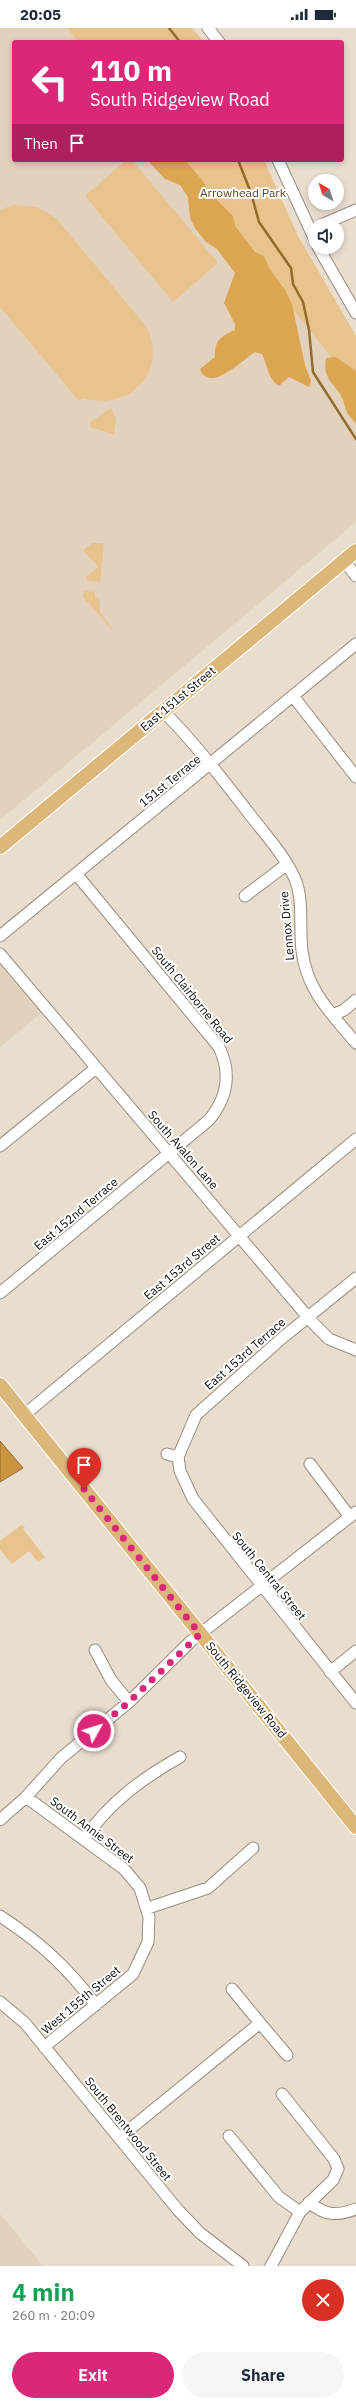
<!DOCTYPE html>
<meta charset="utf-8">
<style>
body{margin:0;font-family:"IBM Plex Sans",sans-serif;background:#f6f6f7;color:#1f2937;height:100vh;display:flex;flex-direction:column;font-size:15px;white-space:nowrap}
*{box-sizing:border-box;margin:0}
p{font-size:13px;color:#747a83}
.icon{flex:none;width:22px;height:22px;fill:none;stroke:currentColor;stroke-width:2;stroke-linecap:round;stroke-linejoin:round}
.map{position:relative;height:2238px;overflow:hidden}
.side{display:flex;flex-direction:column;background:#fff;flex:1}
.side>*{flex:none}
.hud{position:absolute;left:12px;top:12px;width:332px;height:122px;border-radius:4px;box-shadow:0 2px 6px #0003;background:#db2777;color:#fff;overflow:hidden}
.needle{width:26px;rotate:321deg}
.fabs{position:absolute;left:308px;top:146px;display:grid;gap:8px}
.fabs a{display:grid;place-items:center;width:36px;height:36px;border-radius:50%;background:#fff;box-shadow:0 2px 6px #0003;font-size:20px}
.pin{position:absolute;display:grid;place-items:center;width:34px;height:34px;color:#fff;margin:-41px -17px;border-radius:50% 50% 50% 0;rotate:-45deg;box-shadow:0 0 4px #0007}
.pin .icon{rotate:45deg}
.me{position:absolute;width:44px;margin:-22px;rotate:51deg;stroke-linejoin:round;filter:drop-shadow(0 0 3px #0008)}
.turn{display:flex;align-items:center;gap:14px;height:84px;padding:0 12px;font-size:18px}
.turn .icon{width:52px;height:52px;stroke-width:2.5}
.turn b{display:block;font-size:28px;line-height:34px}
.then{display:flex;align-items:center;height:38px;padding:0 12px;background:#0003;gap:8px;font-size:15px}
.round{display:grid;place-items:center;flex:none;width:42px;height:42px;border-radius:21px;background:#f6f6f7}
.head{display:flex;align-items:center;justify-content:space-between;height:68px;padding:0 12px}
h1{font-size:24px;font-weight:800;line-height:30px;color:#1e9e55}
.primary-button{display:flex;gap:8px;margin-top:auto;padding:8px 12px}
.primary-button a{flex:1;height:46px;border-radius:24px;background:#db2777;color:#fff;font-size:16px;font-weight:800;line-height:46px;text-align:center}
.primary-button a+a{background:#f6f6f7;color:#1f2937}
.status{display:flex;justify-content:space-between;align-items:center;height:28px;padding:0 20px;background:#fff;direction:ltr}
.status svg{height:11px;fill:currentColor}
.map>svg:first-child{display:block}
.built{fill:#e2d1bc}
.green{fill:#e8c38e}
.forest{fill:#dca551}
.water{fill:#cb943f;stroke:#926b2e}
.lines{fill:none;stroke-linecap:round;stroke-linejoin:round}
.stream{stroke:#926b2e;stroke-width:2.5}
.minor-casing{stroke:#978c7e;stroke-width:13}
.major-casing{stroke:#fff;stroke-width:16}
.minor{stroke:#fff;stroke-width:11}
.major{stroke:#dbb87a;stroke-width:14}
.route{stroke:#db2777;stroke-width:7;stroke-dasharray:0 12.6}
.labels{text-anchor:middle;stroke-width:4;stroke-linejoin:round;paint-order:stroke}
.park-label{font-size:12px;fill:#5d4522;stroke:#fff}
.street-label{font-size:12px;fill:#0e0b06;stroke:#fff}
</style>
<div class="status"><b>20:05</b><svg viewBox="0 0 49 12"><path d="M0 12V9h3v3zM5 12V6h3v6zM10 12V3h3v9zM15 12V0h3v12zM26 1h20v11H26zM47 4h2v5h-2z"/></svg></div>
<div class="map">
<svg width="356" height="2238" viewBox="0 0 356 2238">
<rect width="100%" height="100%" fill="#e9ddce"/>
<path class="built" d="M0 0H67L78 14H14V132H173L356 360V494L0 792Z
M0 926 46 981 0 1019Z
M0 2186 43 2238H0Z"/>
<path class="green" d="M67 0H192L204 14H78Z
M126 132H132L218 235 173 274 85 168Z
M173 132H264L298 208 356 308V360Z
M13 177 36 179 56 190 146 298C169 343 130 384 83 370L79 373 0 279V182Z
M111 380 116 392 114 406 90 399V394Z
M92 515H104L100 554 89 553 86 549 98 539 83 522Z
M84 563 95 564V570H99L100 584 115 605 83 569Z
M21 1497 25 1499 23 1501 45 1529 38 1534 29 1523 12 1536 0 1522V1513Z"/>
<path class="forest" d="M147 132H185L203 153 209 164 233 188 235 198 255 224 264 228 269 240 285 262 292 276 305 337 311 353 309 359 289 349 279 358C267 350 268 338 262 326L255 324C242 332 210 366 200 341L215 329C214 313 221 308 235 302V296L224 275 235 245 217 221 206 214 195 200 190 190 188 169 180 157 165 151Z
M336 329 356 343V395C342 382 347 378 340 366 330 351 323 350 326 330Z"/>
<path class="water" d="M0 1413 23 1440 0 1454Z"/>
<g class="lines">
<path class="stream" d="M169 0 180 14
M238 132 251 165 259 194 291 240 293 256 303 274 309 302 313 344 356 411"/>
<g class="minor-casing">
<path id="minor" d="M208 0 219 14
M278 132 315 212
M321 197 356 182
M318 219 356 285
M344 533 356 548
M293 668 356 749
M164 684C197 717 226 756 255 793 269 811 286 830 295 851 304 873 299 899 302 923 307 963 331 985 356 1015
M245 868 286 837
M0 908 356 616
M0 926C103 1049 208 1171 312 1294L329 1311 356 1322
M333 987 344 982 356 972
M0 1118 96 1040
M0 1265 209 1092C227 1070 232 1046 219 1019L77 847
M24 1387 356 1111
M167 1426 178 1429 196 1387 281 1311 356 1250
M178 1429 180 1443 193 1471 356 1675
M310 1436 350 1489
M95 1622 111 1652 129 1674
M330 1644 356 1623
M26 1769 124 1841 140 1860 149 1889 148 1914 133 1946 44 2019
M0 1792 26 1769 61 1730 129 1674 191 1613 356 1484
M84 1811C109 1775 141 1751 180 1729
M148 1880 208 1860 253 1820
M0 1888C41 1915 66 1938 96 1977
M0 1974 25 1995 178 2182 200 2205 243 2238
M260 1995 287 2027
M229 2108 279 2169 300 2184
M119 2110 260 1995 232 1961
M309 2174C325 2188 337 2188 356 2181
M271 2238 300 2184 333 2152 338 2141 334 2131 282 2066"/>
</g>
<g class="major-casing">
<path id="major" d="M0 819 356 523
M0 1357 356 1799"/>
</g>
<use href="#minor" class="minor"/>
<use href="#major" class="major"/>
</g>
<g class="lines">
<path class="route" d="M84 1461 200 1606 129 1674 94 1703"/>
</g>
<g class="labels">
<g class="park-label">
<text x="243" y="169">Arrowhead Park</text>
</g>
<g class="street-label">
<text transform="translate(178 671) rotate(-40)" y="4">East 151st Street</text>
<text transform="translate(170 753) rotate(-39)" y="4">151st Terrace</text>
<text transform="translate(287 898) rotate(-95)" y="4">Lennox Drive</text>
<text transform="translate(192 967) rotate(51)" y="4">South Clairborne Road</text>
<text transform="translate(183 1122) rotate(49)" y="4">South Avalon Lane</text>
<text transform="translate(76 1186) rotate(-40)" y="4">East 152nd Terrace</text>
<text transform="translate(182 1239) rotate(-40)" y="4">East 153rd Street</text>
<text transform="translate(245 1326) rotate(-41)" y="4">East 153rd Terrace</text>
<text transform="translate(269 1548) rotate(51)" y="4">South Central Street</text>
<text transform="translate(246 1662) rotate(51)" y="4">South Ridgeview Road</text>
<text transform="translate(92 1802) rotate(37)" y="4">South Annie Street</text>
<text transform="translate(81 1972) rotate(-40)" y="4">West 155th Street</text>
<text transform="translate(128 2101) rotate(51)" y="4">South Brentwood Street</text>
</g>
</g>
</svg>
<div class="fabs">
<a><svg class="needle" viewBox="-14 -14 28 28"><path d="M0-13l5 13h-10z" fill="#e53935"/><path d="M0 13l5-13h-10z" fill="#747a83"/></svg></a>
<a><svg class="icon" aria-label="sound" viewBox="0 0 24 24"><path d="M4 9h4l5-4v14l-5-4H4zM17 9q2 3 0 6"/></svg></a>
</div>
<div class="pin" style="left:84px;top:1461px;background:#d93025"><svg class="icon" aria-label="arrive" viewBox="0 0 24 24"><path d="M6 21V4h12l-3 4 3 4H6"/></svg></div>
<svg class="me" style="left:94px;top:1703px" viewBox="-20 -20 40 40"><circle r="17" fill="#db2777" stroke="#fff" stroke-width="3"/><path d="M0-11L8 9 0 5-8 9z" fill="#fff"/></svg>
<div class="hud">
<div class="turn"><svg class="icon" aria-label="left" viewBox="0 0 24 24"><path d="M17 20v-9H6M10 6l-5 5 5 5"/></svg><div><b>110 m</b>South Ridgeview Road</div></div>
<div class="then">Then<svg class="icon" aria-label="arrive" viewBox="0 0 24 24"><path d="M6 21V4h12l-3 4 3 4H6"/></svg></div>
</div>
</div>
<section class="side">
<div class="head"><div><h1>4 min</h1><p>260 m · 20:09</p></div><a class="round" style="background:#d93025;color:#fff"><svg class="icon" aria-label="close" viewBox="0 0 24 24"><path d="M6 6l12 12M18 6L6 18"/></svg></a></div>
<div class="primary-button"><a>Exit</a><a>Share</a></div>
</section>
